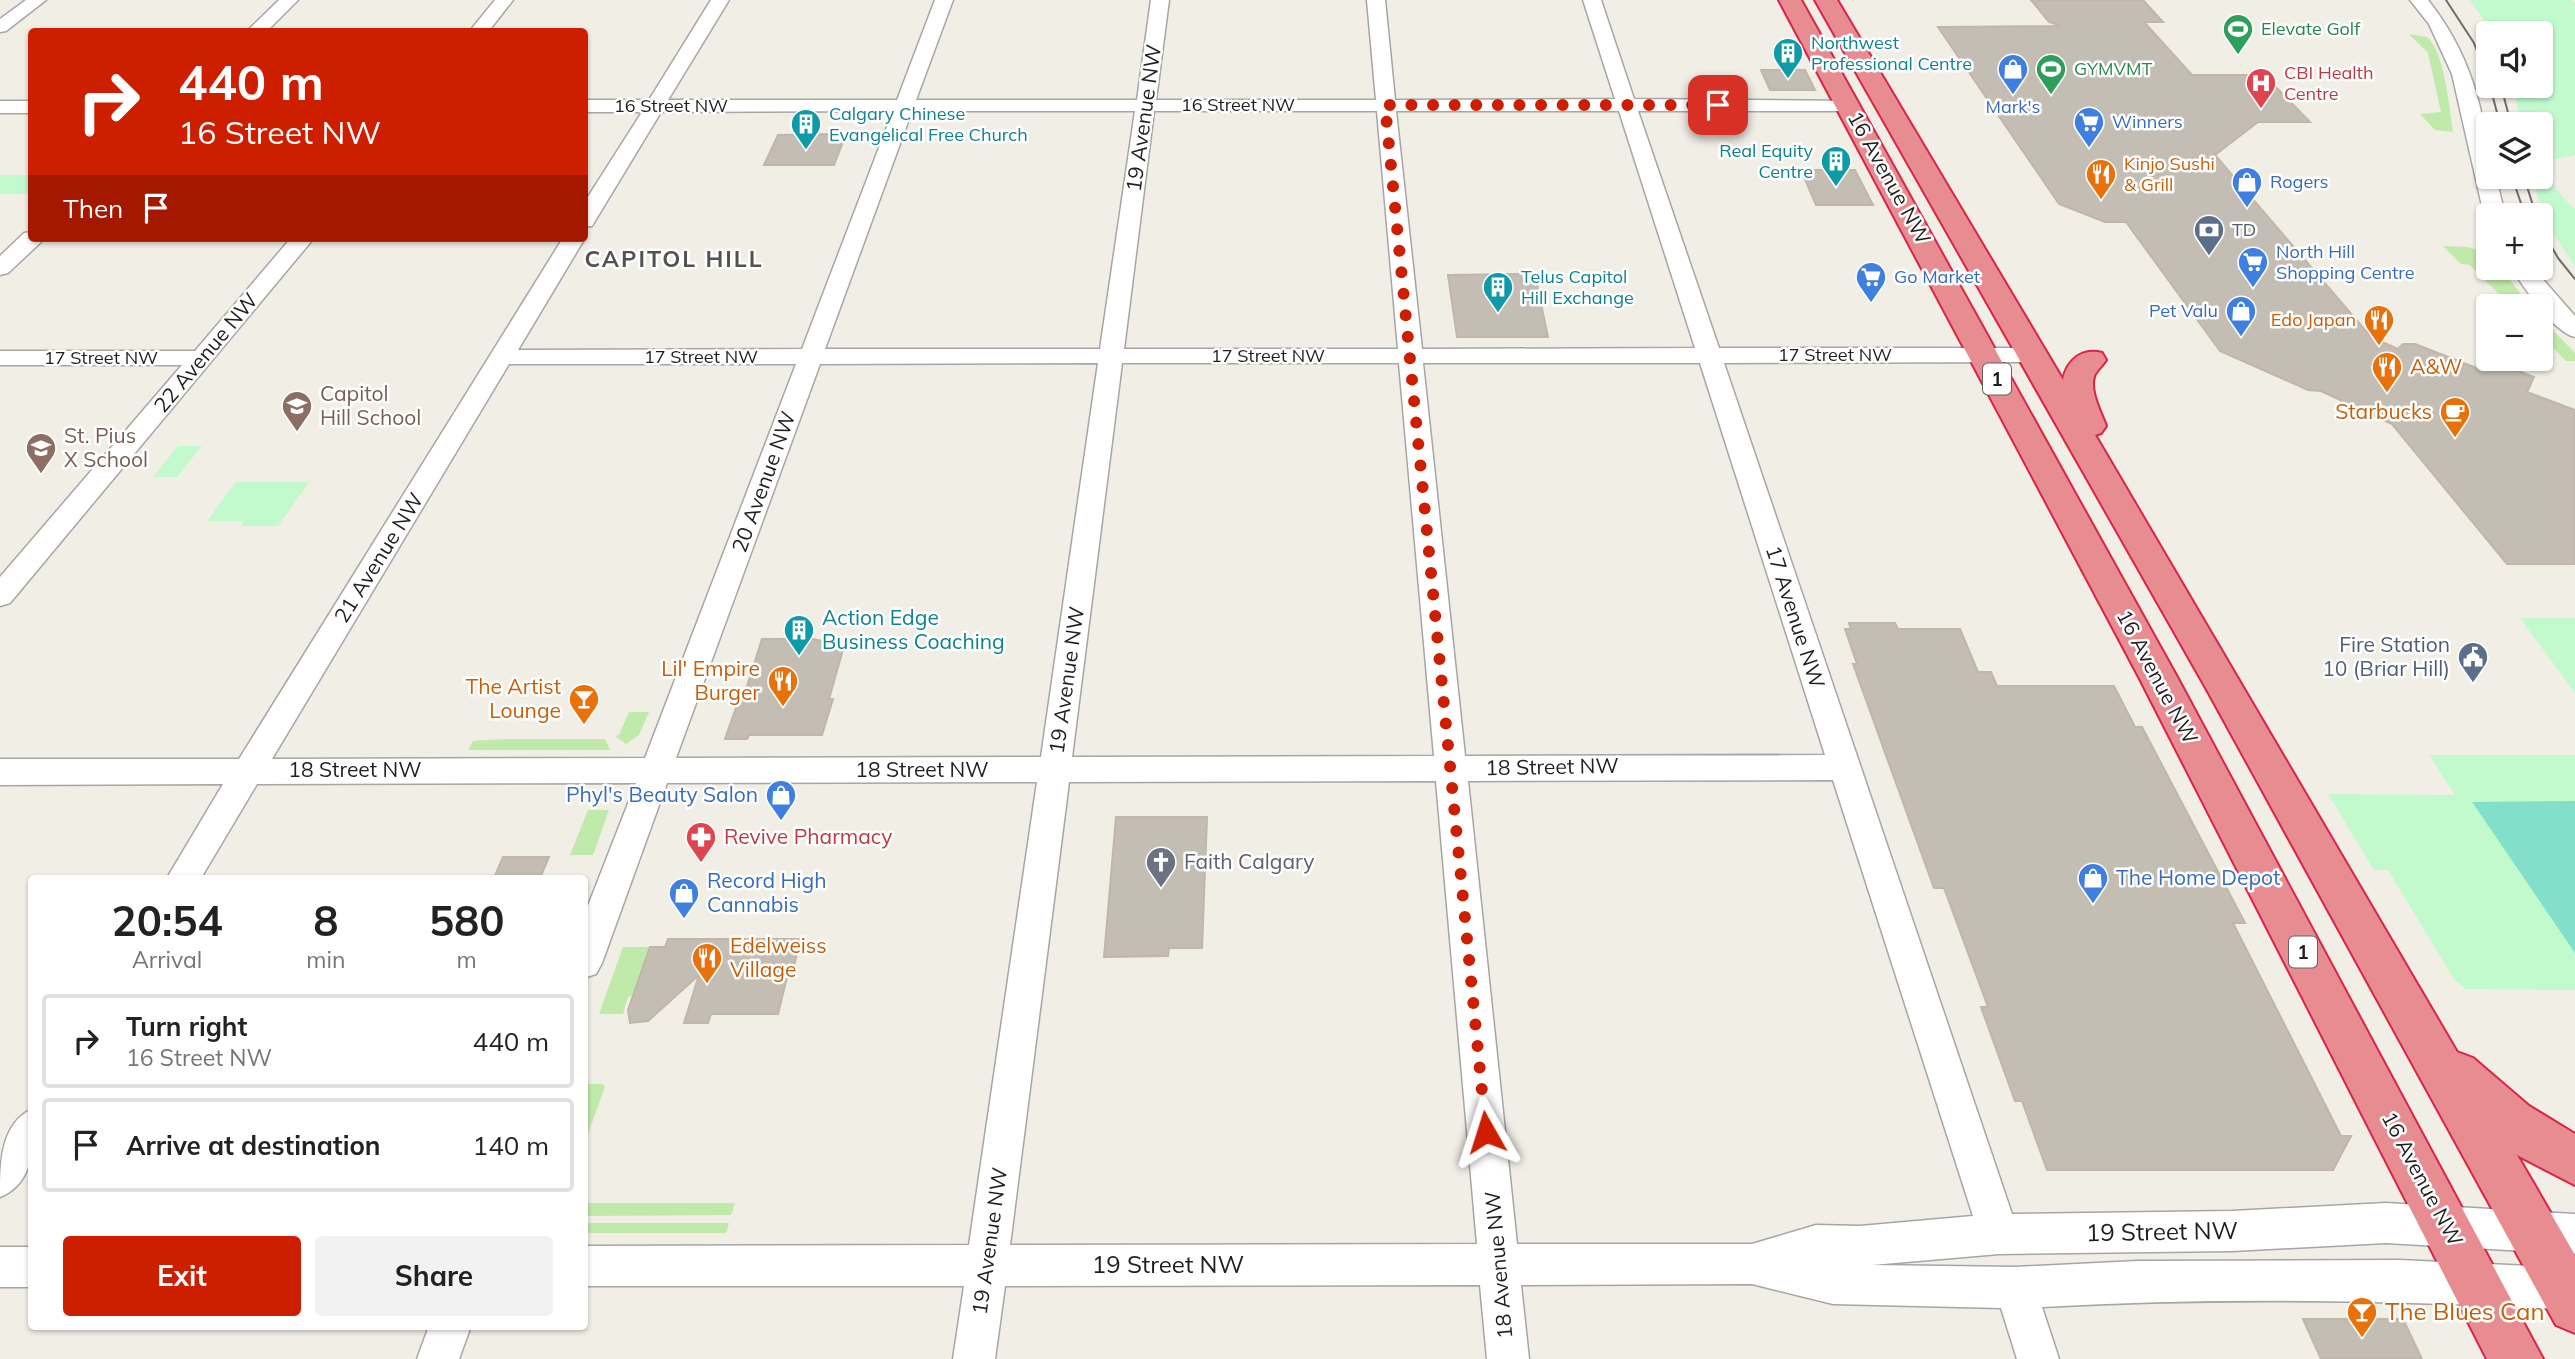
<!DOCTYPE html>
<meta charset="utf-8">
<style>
body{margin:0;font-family:Mulish,sans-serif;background:#f2f2f2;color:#222;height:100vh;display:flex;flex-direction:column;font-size:26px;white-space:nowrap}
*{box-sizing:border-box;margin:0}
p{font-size:23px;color:#767676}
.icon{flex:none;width:38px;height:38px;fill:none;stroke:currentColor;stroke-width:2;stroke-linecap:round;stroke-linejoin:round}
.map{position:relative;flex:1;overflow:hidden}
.sheet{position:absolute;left:28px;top:875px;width:560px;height:455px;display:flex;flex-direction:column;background:#fff;border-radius:7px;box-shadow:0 2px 5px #0004}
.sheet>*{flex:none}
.banner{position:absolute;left:28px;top:28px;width:560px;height:214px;border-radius:7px;box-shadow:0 2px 5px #0004;background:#cd1e00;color:#fff;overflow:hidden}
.fabs{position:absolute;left:2476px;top:21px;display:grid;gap:14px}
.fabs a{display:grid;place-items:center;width:77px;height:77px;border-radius:7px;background:#fff;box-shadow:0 2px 5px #0004;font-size:35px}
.pin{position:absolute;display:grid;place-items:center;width:60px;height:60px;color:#fff;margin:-30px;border-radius:14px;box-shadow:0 4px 10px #0006}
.me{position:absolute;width:77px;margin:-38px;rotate:354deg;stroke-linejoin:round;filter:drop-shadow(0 0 5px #0008)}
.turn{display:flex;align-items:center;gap:24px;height:147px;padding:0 35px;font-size:32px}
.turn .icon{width:91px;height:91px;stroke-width:2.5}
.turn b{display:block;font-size:49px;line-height:60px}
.then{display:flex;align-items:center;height:66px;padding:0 35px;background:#0003;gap:14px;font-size:26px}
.eta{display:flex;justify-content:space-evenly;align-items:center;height:119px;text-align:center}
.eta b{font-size:42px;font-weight:700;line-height:49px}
.action{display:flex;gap:14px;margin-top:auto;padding:14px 35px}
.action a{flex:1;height:80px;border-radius:7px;background:#cd1e00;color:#fff;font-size:28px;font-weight:700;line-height:80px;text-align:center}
.action a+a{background:#f2f2f2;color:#222}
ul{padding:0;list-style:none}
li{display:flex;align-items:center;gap:21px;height:94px;margin:0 14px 10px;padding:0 21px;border:4px solid #e0e0e0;border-radius:7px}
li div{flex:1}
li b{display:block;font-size:26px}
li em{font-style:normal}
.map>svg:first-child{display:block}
.grass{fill:#c0eaaa}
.park{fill:#c2face}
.pitch{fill:#82dfc9}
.building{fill:#c4bdb4;stroke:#c1b6a7;stroke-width:2}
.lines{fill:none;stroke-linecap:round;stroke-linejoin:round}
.minor-casing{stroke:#a6a6a6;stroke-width:3}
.highway-casing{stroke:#dc2348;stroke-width:4}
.minor{fill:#fff;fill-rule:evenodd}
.highway{fill:#e78c90;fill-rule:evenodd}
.tram{stroke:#6d6d6d;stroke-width:2}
.route{stroke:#cd1e00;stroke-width:12;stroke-dasharray:0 21.6}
.labels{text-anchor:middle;stroke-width:5;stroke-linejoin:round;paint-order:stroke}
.far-leisure-label{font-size:18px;fill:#27864d;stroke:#fff;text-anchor:start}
.far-culture-label{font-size:18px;fill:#0d838f;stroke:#fff;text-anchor:start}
.far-health-label{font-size:18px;fill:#be3a42;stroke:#fff;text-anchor:start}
.far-street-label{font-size:18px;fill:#1f1f1f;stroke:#fff}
.far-shop-label{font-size:18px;fill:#366cbe;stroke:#fff;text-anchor:start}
.far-food-label{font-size:18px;fill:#c56008;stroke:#fff;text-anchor:start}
.far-service-label{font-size:18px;fill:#4e5e75;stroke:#fff;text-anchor:start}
.shield{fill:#fff;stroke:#626262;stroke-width:2}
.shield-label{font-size:19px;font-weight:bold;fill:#1f1f1f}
.street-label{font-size:21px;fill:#1f1f1f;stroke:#fff}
.food-label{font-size:21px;fill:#c56008;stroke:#fff;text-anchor:end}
.education-label{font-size:21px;fill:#785e54;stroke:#fff;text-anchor:start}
.culture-label{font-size:21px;fill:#0d838f;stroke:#fff;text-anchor:start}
.service-label{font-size:21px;fill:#4e5e75;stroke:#fff;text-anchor:end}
.shop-label{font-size:21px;fill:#366cbe;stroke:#fff;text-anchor:start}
.health-label{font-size:21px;fill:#be3a42;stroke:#fff;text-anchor:start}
.worship-label{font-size:21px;fill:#5b616d;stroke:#fff;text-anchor:start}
.far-district-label{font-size:23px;font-weight:bold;letter-spacing:2px;fill:#525252;stroke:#fff}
.near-street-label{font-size:24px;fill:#1f1f1f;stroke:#fff}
.near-food-label{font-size:24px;fill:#c56008;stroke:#fff;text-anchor:start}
</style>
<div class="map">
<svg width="2575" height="1359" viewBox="0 0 2575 1359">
<rect width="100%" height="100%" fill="#f0eee5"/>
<path class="grass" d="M2409 34 2427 37C2444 50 2450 110 2453 132L2435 130 2420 114 2441 112 2428 53Z
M2443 246 2468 247 2488 253V268H2501L2530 306H2511L2470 265 2461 264Z
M2541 318 2575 353V361H2566L2541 336Z
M629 712H649L639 735 626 744 615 736 619 735Z
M503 739H605L610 750H468L473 741Z
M588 810H609L593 855H570Z
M623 947H650L633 996 628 997 623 1014H599Z
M585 1084H603L605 1087 585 1142Z
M585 1203H735L731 1215 585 1216Z
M585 1223H729L726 1233H585Z"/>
<path class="park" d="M2470 0H2571L2575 3V155L2556 159 2548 164C2548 183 2562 197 2575 209V266L2545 221 2532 177H2541V124H2521L2513 86H2541V33H2493Z
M0 175H31V194H0Z
M178 446H202L177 477H153Z
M236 482H309L278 526H241L243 521H207Z
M2520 618H2575V693Z
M2429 755H2575V990L2466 989 2454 979 2388 870H2374L2328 794 2455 795Z"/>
<path class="pitch" d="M2575 801V953L2472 802Z"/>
<path class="building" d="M2031 0H2143L2163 22H2144L2192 75H2264L2310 122H2258L2215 155 2371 337 2398 349 2403 344H2415L2479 369 2487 359 2534 377 2527 392 2575 410V564H2507L2392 424 2321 391 2308 390 2220 351 2126 222H2105L2059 204 1938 27 2061 26 2049 22Z
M1761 70H1805L1815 90H1770Z
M846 134 834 165H764L778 135Z
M1801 170H1855L1873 205H1816Z
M1521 274 1522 280H1536L1548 337H1457L1448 275Z
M1849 623H1895L1898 629H1960L1978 672H1991L1997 686H2114L2135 727H2142L2245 923H2233L2341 1136H2351L2333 1170H2047L2022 1101H2015L1981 1007H1988L1944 888H1934L1853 664H1857L1845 629H1851Z
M762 639H813L844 646 829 699H833L822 735H749L747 739H725L739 699H743Z
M1116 817H1207L1202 948H1169L1168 956 1104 957Z
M503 857H549L540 878H494Z
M668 939H801L793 969H789L778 1014H711L708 1023H684L699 975 648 1021 630 1023 628 1010 650 947H665Z
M2303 1319H2403L2422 1359H2321Z"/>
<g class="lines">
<g class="minor-casing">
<path id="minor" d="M26 0H46L6 31 0 32V19Z
M279 0H298L266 32H246Z
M495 0H513L488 32H469Z
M711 0H729L668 100H897L935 0H953L916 100H1137L1151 0H1169L1156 100H1376L1367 0H1385L1395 100 1615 99 1583 0H1601L1634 99 1856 101 1859 105 1849 111H1638L1719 348H2035L2043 350 2047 355 2043 360 2035 362 1724 363 2012 1214 2232 1211 2386 1203 2575 1214V1254L2386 1243 2232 1251 1999 1254 1872 1265 2015 1267 2137 1261 2399 1260 2575 1268V1310C2397 1300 2220 1297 2042 1307L2059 1359H2017L2001 1308 1833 1304 1752 1284 1521 1285 1529 1359H1487L1480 1285 1005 1286 995 1359H953L964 1286H584V1246L969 1245 1037 782 667 783 602 963 596 974 584 978V916L636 783 257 784 201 878H167L223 784 0 785V759H239L563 238H585L518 350 802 349 893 111 661 112 595 221 592 226 584 227V203L642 112H584V100H649ZM912 111H1135L1100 349H825ZM1154 111H1377L1398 349H1124ZM1396 111H1619L1695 348 1422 349ZM1098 363 1041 757 676 758 820 364ZM1122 363H1399L1434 756 1072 757ZM1423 363H1700L1825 755 1465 756ZM509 364H796L645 758 272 759ZM1833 780 1973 1216 1860 1226 1816 1225 1752 1244H1517L1468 781ZM1436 781 1477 1244 1010 1245 1069 782Z
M2410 0H2428C2468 50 2488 112 2488 177H2496L2505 215H2488V220L2484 215 2452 74 2429 24Z
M0 101H32V113H0Z
M32 232V238H43L40 243 8 273 0 275V256L24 233Z
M291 238H314L10 603 0 606V577L182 365H0V351H195Z
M2511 268H2533L2575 316V337C2553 332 2524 287 2511 268Z
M32 1109C32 1142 37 1182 0 1197 0 1164 0 1124 32 1109Z
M0 1247H32V1287H0Z
M429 1326H471L459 1359H417Z"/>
</g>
<g class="highway-casing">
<path id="highway" d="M1779 0H1801L2177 677 2543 1359H2487L2139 677Z
M1815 0H1837L2063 380C2067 360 2082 348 2102 353L2106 360C2103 365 2098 369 2095 374 2088 389 2101 412 2106 426L2101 433 2095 435 2457 1052 2473 1058 2529 1106 2575 1134V1185L2517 1155 2575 1255V1333L2556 1325 2206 688Z"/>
</g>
<use href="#minor" class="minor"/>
<use href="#highway" class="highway"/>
<path class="tram" d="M2446 0 2474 43 2488 80
M2490 86 2500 124
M2501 86 2511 124
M2512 177 2525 215
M2524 177 2536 215
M2541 228 2558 258 2575 279"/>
</g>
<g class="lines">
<path class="route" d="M1486 1132 1385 105H1718"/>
</g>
<defs>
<g id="stadium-pin" transform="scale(1.575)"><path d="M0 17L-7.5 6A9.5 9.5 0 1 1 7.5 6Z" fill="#2e9e5b" stroke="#fff"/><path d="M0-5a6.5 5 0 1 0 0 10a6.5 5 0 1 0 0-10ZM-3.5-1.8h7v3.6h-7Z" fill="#fff"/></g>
<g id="building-pin" transform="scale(1.575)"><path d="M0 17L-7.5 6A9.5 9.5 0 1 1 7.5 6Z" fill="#0f9aa8" stroke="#fff"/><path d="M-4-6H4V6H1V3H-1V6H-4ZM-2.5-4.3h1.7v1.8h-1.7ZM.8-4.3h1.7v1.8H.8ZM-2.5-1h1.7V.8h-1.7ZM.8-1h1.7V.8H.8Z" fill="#fff"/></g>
<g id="shop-pin" transform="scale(1.575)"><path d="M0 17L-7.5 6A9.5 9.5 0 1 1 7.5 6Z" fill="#3f7fe0" stroke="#fff"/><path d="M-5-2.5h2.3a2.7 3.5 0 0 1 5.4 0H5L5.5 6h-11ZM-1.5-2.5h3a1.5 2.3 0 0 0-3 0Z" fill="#fff"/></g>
<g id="hospital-pin" transform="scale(1.575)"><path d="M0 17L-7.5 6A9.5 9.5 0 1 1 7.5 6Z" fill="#e0444e" stroke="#fff"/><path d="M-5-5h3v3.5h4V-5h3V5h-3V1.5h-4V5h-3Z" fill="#fff"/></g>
<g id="supermarket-pin" transform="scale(1.575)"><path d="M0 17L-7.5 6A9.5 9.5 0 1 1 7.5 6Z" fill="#3f7fe0" stroke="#fff"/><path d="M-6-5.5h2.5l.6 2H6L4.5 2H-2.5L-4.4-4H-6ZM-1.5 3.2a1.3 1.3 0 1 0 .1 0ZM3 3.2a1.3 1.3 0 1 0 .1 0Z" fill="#fff"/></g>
<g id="restaurant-pin" transform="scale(1.575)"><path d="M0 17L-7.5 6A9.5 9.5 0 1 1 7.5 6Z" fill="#e8710a" stroke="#fff"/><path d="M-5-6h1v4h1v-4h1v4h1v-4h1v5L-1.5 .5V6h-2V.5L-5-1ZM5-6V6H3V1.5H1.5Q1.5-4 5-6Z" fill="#fff"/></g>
<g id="bank-pin" transform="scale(1.575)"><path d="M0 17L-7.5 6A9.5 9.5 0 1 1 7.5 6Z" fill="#5c6f8a" stroke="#fff"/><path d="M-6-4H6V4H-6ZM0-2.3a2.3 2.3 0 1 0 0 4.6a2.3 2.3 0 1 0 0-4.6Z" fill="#fff"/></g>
<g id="school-pin" transform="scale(1.575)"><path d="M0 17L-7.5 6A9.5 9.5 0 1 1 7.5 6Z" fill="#8d6e63" stroke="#fff"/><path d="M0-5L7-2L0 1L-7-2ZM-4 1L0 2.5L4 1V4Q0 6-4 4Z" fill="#fff"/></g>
<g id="cafe-pin" transform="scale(1.575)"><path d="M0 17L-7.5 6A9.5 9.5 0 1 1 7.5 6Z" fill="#e8710a" stroke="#fff"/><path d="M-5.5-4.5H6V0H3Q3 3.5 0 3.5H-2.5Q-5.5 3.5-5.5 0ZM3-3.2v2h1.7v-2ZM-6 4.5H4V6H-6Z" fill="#fff"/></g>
<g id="civic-pin" transform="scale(1.575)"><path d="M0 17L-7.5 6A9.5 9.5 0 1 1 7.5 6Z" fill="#5c6f8a" stroke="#fff"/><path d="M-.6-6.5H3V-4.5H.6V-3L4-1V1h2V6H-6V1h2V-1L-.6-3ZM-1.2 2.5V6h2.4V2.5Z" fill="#fff"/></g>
<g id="bar-pin" transform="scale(1.575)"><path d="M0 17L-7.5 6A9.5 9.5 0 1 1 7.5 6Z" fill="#e8710a" stroke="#fff"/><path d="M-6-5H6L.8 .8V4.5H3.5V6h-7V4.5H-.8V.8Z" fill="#fff"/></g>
<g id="pharmacy-pin" transform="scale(1.575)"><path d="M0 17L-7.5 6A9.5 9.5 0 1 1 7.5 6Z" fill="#e0444e" stroke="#fff"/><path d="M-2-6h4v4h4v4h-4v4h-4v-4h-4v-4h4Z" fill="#fff"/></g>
<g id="church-pin" transform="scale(1.575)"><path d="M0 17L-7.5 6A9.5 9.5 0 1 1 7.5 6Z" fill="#6b7280" stroke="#fff"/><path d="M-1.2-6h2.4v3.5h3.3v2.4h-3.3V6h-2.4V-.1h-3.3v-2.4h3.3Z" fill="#fff"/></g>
</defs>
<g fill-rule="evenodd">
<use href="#stadium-pin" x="2238" y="29"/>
<use href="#building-pin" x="1788" y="53"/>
<use href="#shop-pin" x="2013" y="69"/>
<use href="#stadium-pin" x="2051" y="69"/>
<use href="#hospital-pin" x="2261" y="83"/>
<use href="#supermarket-pin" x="2089" y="122"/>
<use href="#building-pin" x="806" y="124"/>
<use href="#building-pin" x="1836" y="161"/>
<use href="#restaurant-pin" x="2101" y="174"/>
<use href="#shop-pin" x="2247" y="182"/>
<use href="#bank-pin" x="2209" y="230"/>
<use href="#supermarket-pin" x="2253" y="262"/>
<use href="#supermarket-pin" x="1871" y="277"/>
<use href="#building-pin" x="1498" y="287"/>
<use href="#shop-pin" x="2241" y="311"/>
<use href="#restaurant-pin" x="2379" y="320"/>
<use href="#restaurant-pin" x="2387" y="367"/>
<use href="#school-pin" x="297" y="406"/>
<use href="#cafe-pin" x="2455" y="412"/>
<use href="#school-pin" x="41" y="448"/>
<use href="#building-pin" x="799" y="630"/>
<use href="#civic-pin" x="2473" y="657"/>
<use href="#restaurant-pin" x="783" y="681"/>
<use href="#bar-pin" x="584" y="699"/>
<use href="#shop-pin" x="781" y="795"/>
<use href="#pharmacy-pin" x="701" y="837"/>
<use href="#church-pin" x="1161" y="862"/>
<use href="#shop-pin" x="2093" y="878"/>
<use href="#shop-pin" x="684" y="893"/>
<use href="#restaurant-pin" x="707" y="958"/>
<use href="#bar-pin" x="2362" y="1312"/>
</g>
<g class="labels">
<g class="far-leisure-label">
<text x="2261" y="35">Elevate Golf</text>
<text x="2074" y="75">GYMVMT</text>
</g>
<g class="far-culture-label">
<text x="1811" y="49">Northwest<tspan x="1811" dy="21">Professional Centre</tspan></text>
<text x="829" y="120">Calgary Chinese<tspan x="829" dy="21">Evangelical Free Church</tspan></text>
<text x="1813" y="157" text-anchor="end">Real Equity<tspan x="1813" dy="21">Centre</tspan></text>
<text x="1521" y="283">Telus Capitol<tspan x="1521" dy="21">Hill Exchange</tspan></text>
</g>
<g class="far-health-label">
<text x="2284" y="79">CBI Health<tspan x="2284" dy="21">Centre</tspan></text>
</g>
<g class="far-street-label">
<text x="1238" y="111">16 Street NW</text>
<text x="671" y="112">16 Street NW</text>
<text x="1835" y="361">17 Street NW</text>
<text x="1268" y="362">17 Street NW</text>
<text x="701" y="363">17 Street NW</text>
<text x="101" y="364">17 Street NW</text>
</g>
<g class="far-shop-label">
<text x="2013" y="113" text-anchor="middle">Mark's</text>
<text x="2112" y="128">Winners</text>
<text x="2270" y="188">Rogers</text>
<text x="2276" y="258">North Hill<tspan x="2276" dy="21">Shopping Centre</tspan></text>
<text x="1894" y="283">Go Market</text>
<text x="2218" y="317" text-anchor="end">Pet Valu</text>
</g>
<g class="far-food-label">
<text x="2124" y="170">Kinjo Sushi<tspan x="2124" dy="21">&amp; Grill</tspan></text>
<text x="2356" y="326" text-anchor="end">Edo Japan</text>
</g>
<g class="far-service-label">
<text x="2232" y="236">TD</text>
</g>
<g class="shield">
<rect x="1983" y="363.5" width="28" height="31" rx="5"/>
<rect x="2289" y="936.5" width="28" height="31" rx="5"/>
</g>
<g class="shield-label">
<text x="1997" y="386">1</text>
<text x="2303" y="959">1</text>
</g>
<g class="street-label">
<text transform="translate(1144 118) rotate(-82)" y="7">19 Avenue NW</text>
<text transform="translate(1889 178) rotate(61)" y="7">16 Avenue NW</text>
<text transform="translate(206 353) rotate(-50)" y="7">22 Avenue NW</text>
<text transform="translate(764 482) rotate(-70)" y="7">20 Avenue NW</text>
<text transform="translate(379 558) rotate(-58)" y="7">21 Avenue NW</text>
<text transform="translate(1795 617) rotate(72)" y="7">17 Avenue NW</text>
<text transform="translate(2157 677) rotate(62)" y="7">16 Avenue NW</text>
<text transform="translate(1067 680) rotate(-82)" y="7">19 Avenue NW</text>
<text transform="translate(1552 767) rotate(-1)" y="7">18 Street NW</text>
<text x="355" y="777">18 Street NW</text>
<text x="922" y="777">18 Street NW</text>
<text transform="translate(2422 1179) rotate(62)" y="7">16 Avenue NW</text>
<text transform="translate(990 1241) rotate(-82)" y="7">19 Avenue NW</text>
<text transform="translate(1499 1265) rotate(-95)" y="7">18 Avenue NW</text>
</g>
<g class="food-label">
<text x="2410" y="374" text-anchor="start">A&amp;W</text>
<text x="2432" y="419">Starbucks</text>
<text x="760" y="676">Lil' Empire<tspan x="760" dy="24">Burger</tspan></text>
<text x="561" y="694">The Artist<tspan x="561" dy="24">Lounge</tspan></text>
<text x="730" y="953" text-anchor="start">Edelweiss<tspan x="730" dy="24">Village</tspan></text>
</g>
<g class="education-label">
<text x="320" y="401">Capitol<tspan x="320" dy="24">Hill School</tspan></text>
<text x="64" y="443">St. Pius<tspan x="64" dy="24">X School</tspan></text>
</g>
<g class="culture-label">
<text x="822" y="625">Action Edge<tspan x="822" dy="24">Business Coaching</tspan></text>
</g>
<g class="service-label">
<text x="2450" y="652">Fire Station<tspan x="2450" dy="24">10 (Briar Hill)</tspan></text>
</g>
<g class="shop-label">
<text x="758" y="802" text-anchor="end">Phyl's Beauty Salon</text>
<text x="2116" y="885">The Home Depot</text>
<text x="707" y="888">Record High<tspan x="707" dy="24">Cannabis</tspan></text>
</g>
<g class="health-label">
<text x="724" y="844">Revive Pharmacy</text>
</g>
<g class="worship-label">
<text x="1184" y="869">Faith Calgary</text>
</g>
<g class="far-district-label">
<text x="674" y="267">CAPITOL HILL</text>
</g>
<g class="near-street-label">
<text transform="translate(2162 1232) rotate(-1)" y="8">19 Street NW</text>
<text x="1168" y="1273">19 Street NW</text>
</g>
<g class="near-food-label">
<text x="2385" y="1320">The Blues Can</text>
</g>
</g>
</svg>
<div class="fabs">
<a><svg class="icon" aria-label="sound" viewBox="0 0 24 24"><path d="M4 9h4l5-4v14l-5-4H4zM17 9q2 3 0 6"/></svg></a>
<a><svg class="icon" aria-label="layers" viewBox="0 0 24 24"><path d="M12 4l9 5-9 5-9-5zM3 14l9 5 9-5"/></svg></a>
<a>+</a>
<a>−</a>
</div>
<div class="pin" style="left:1718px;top:105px;background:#d93025"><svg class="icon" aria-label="arrive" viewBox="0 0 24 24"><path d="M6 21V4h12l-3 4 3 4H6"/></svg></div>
<svg class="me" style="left:1486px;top:1132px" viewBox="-20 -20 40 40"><path d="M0-17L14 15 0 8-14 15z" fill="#cd1e00" stroke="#fff" stroke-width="4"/></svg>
<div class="banner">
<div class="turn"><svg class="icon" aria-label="right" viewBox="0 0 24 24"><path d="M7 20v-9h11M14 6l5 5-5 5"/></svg><div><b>440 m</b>16 Street NW</div></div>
<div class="then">Then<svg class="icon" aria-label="arrive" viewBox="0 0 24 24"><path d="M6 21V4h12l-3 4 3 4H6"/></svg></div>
</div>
<section class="sheet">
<div class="eta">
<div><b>20:54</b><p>Arrival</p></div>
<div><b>8</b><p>min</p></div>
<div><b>580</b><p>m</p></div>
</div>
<ul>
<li><svg class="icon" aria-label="right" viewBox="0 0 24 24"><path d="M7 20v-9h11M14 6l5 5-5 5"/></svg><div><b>Turn right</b><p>16 Street NW</p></div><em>440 m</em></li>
<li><svg class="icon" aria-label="arrive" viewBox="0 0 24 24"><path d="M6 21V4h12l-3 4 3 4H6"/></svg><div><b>Arrive at destination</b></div><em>140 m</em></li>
</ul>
<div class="action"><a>Exit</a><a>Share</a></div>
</section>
</div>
